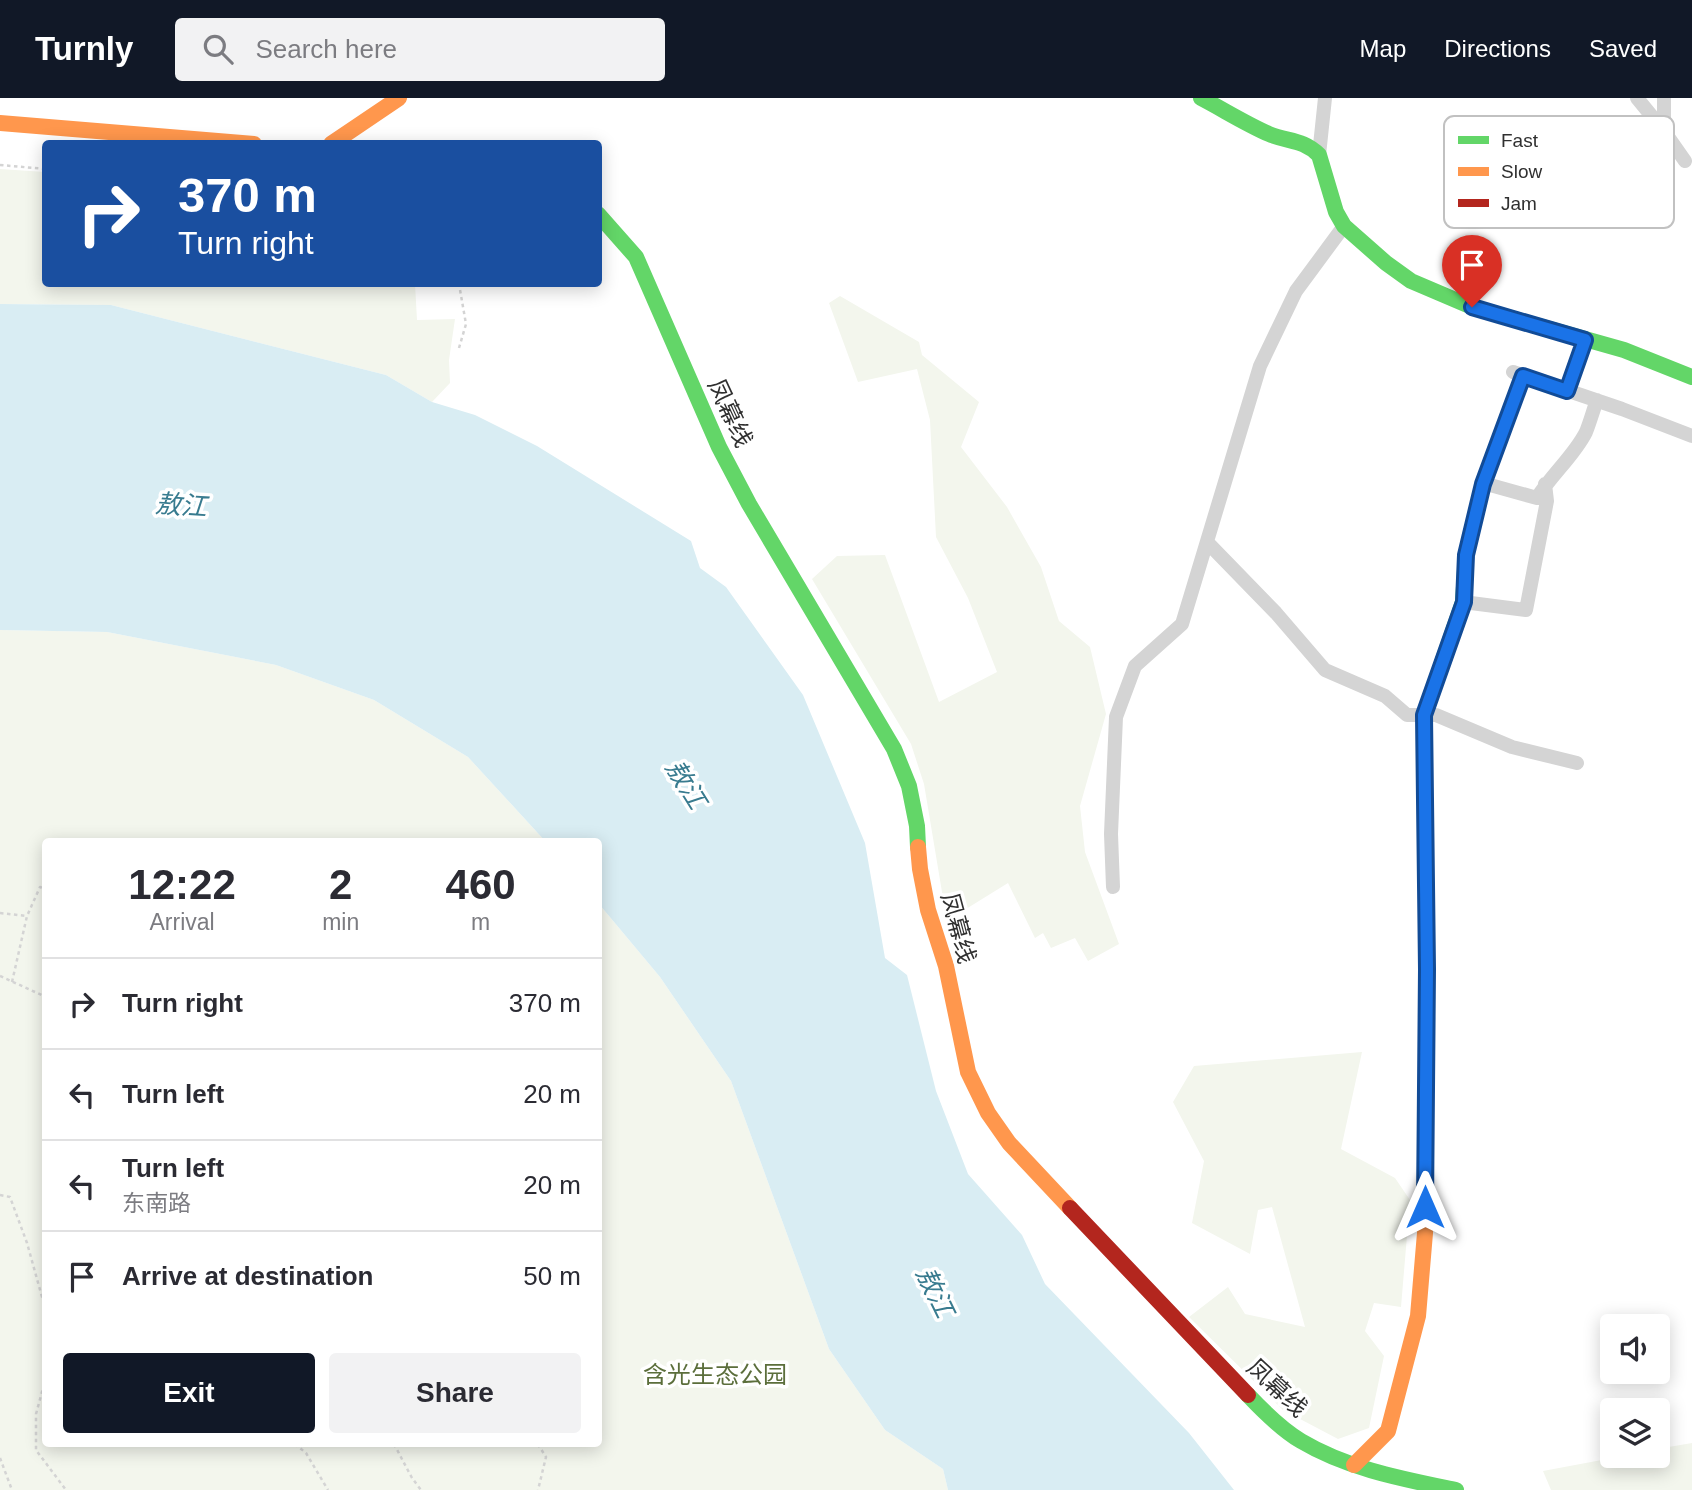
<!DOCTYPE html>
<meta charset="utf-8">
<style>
body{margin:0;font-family:Helvetica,"Noto Sans SC",sans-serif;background:#f2f2f3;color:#2b2b33;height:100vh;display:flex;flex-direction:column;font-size:26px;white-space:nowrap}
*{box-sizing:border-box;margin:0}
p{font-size:23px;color:#7c7c81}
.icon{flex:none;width:38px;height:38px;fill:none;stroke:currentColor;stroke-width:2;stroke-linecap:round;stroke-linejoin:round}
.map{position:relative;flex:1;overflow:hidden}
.details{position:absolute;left:42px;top:740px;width:560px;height:609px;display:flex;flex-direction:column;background:#fff;border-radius:7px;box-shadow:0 4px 18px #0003}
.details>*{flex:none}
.hud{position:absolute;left:42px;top:42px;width:560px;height:147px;border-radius:7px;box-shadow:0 4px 18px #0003;background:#1a4fa0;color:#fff;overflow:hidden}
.buttons{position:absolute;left:1600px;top:1216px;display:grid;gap:14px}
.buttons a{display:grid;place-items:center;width:70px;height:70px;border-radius:7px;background:#fff;box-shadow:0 4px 18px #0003;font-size:35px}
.pin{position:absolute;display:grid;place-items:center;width:60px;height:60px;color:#fff;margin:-72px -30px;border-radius:50% 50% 50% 0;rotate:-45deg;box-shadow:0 0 7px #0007}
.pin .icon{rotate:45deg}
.me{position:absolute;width:77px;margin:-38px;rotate:0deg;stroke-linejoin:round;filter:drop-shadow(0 0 5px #0008)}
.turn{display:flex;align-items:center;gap:24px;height:147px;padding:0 21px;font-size:32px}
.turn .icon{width:91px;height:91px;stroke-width:2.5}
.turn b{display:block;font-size:49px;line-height:60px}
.eta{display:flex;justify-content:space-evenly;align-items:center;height:119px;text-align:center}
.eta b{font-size:42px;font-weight:700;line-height:49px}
.primary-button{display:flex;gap:14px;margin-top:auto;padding:14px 21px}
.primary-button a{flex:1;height:80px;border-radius:7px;background:#111827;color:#fff;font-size:28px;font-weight:700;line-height:80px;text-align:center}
.primary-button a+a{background:#f2f2f3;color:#2b2b33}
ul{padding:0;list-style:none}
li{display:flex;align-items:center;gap:21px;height:91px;padding:0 21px;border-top:2px solid #e1e1e2}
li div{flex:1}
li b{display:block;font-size:26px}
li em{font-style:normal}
header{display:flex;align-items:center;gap:42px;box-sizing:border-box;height:98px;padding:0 35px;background:#111827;color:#fff}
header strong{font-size:33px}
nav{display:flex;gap:38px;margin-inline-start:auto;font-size:24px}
.search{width:490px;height:63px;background:#f2f2f3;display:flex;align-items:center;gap:18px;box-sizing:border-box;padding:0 24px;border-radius:7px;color:#7c7c81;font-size:26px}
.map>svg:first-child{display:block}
.green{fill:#f3f6ed}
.water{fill:#d9edf3}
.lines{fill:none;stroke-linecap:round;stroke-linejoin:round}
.path{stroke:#d4d4d4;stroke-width:2.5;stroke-dasharray:3.5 3.5;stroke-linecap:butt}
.street{stroke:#d4d4d4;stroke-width:14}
.fast{stroke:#63d668;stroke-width:16}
.slow{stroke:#ff974d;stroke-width:16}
.jam{stroke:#b3261e;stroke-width:16}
.route-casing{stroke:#114b97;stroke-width:18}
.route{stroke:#1a73e8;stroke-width:12}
.labels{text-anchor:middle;stroke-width:7;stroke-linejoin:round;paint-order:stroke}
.street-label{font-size:24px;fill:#303030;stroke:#fff}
.park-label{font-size:24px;fill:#5b6e3b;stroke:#fff}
.water-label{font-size:26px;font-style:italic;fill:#387b8f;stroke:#fff}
.key{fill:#fff;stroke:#c1c1c1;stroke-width:2}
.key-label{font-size:19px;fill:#303030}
</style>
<header>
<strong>Turnly</strong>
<div class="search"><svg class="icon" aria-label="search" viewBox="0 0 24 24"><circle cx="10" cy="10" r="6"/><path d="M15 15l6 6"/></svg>Search here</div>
<nav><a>Map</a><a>Directions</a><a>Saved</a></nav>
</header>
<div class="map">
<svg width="1692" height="1392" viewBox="0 0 1692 1392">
<rect width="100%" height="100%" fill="#fff"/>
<path class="green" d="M0 71 45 74 46 186H415L417 222 455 221 449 262 450 285 432 304 386 277 111 207 0 206Z
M840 198 919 244 922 257 979 304 961 349 1007 409 1041 469 1059 523 1090 549 1106 616 1080 708 1085 754 1119 846 1088 863 1075 840 1051 850 1043 835 1035 840 1008 785 966 811 946 818 924 686 911 646 812 481 837 458 885 457 939 604 997 574 968 500 936 439 930 322 917 271 858 284 829 205Z
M0 532 107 534 276 567 374 602 468 659 546 744H46V1346H598L599 806 660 879 731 983 829 1251 885 1332 943 1371 948 1392H0Z
M1362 954 1341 1051 1395 1080 1410 1102 1401 1209 1374 1205 1365 1233 1384 1258 1369 1330 1338 1341 1283 1312 1189 1219 1228 1189 1245 1216 1305 1229 1272 1109 1258 1112 1250 1156 1192 1125 1204 1063 1173 1004 1194 968Z
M1692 1345V1392H1551L1543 1373 1623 1358H1657V1351Z"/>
<path class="water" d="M0 206 111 207 386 277 432 304 475 317 537 348 691 443 700 470 726 489 803 597 865 745 885 860 907 877 936 993 968 1076 1022 1137 1045 1186 1189 1335 1234 1392H948L943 1371 885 1332 829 1251 731 983 660 879 599 806 598 744H546L468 659 374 602 276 567 107 534 0 532Z"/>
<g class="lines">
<path class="path" d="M0 67 46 71
M459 250 466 226 459 186
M0 815 27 818
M0 878 46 899
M12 884 27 818 40 789 46 791
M0 1097 10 1099 27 1145 42 1199 46 1203
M46 1279 36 1316V1352L66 1392
M295 1346 306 1355 328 1392
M394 1346 412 1380 421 1392
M530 1346 539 1348 546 1359 538 1392
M0 1360 12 1392"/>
<path class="street" d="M1637 0 1664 33 1685 63
M1664 33V0
M1319 57 1325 0
M1513 274 1622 311 1692 338
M1567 293 1585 242
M1483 385 1537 400C1551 377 1574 358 1586 334 1590 324 1593 313 1597 302
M1207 444 1276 515 1325 572 1385 598 1407 617H1436L1512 649 1577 665
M1463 504 1526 512 1547 403 1545 386
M1113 789 1111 736 1116 619 1135 568 1182 526 1260 268 1296 193 1344 128"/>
<path class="fast" d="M1201 0C1224 12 1246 26 1269 36 1288 44 1303 41 1319 57L1336 114 1344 128 1386 165 1411 183 1472 209 1624 252 1692 279
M598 116 636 159 719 349 749 406 894 651 909 688 917 728 918 749
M1426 1002 1427 871 1424 617 1463 504 1466 457 1478 408
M1248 1297C1264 1314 1281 1331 1301 1343 1348 1371 1403 1381 1456 1392"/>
<path class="slow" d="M0 25 254 46
M331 46 399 0
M918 749 920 771 928 812 946 868 968 974 988 1015 1009 1045 1070 1110
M1354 1367 1388 1333 1418 1218 1425 1135 1426 1002"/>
<path class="jam" d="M1478 408 1483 385 1523 278
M1070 1110 1248 1297"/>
</g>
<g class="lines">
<g class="route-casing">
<path id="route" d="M1425 1109 1427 871 1424 617 1464 504 1466 457 1483 386 1523 278 1567 293 1585 242 1472 209"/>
</g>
<use href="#route" class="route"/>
</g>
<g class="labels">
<g class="street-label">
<text transform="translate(730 315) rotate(65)" y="8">凤幕线</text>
<text transform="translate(958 830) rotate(75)" y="8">凤幕线</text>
<text transform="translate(1277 1290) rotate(43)" y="8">凤幕线</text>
</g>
<g class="park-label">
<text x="715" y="1285">含光生态公园</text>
</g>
<g class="water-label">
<text transform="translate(181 407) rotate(4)" y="9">敖江</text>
<text transform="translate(686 686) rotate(58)" y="9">敖江</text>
<text transform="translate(935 1194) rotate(64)" y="9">敖江</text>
</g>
</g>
<rect x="1444" y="18" width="230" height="112" rx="10" class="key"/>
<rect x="1458" y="38" width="31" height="8" fill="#63d668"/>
<rect x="1458" y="69" width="31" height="9" fill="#ff974d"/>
<rect x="1458" y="101" width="31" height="8" fill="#b3261e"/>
<g class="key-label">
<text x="1501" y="49">Fast</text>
<text x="1501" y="80">Slow</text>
<text x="1501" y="112">Jam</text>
</g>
</svg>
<div class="buttons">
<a><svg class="icon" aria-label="sound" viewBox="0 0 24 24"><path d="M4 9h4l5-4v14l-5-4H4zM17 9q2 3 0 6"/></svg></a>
<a><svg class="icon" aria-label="layers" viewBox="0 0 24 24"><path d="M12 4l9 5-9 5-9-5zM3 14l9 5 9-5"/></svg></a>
</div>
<div class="pin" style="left:1472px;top:209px;background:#d93025"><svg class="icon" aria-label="arrive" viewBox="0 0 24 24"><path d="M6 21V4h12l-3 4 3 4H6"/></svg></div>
<svg class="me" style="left:1425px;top:1109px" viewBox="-20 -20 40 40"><path d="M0-17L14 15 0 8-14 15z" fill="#1a73e8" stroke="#fff" stroke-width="4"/></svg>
<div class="hud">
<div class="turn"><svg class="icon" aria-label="right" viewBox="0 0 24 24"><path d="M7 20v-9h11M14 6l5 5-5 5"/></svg><div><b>370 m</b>Turn right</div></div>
</div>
<section class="details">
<div class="eta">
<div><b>12:22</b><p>Arrival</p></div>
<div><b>2</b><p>min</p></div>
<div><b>460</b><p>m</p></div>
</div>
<ul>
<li><svg class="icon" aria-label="right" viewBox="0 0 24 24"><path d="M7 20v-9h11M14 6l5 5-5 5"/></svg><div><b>Turn right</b></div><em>370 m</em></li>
<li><svg class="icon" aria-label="left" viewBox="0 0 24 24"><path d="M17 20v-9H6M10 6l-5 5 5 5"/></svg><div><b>Turn left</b></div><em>20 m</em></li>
<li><svg class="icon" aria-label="left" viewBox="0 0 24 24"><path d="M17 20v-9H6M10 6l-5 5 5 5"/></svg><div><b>Turn left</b><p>东南路</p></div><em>20 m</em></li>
<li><svg class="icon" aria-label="arrive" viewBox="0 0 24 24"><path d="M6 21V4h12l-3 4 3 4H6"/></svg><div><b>Arrive at destination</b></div><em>50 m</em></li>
</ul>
<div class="primary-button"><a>Exit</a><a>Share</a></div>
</section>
</div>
